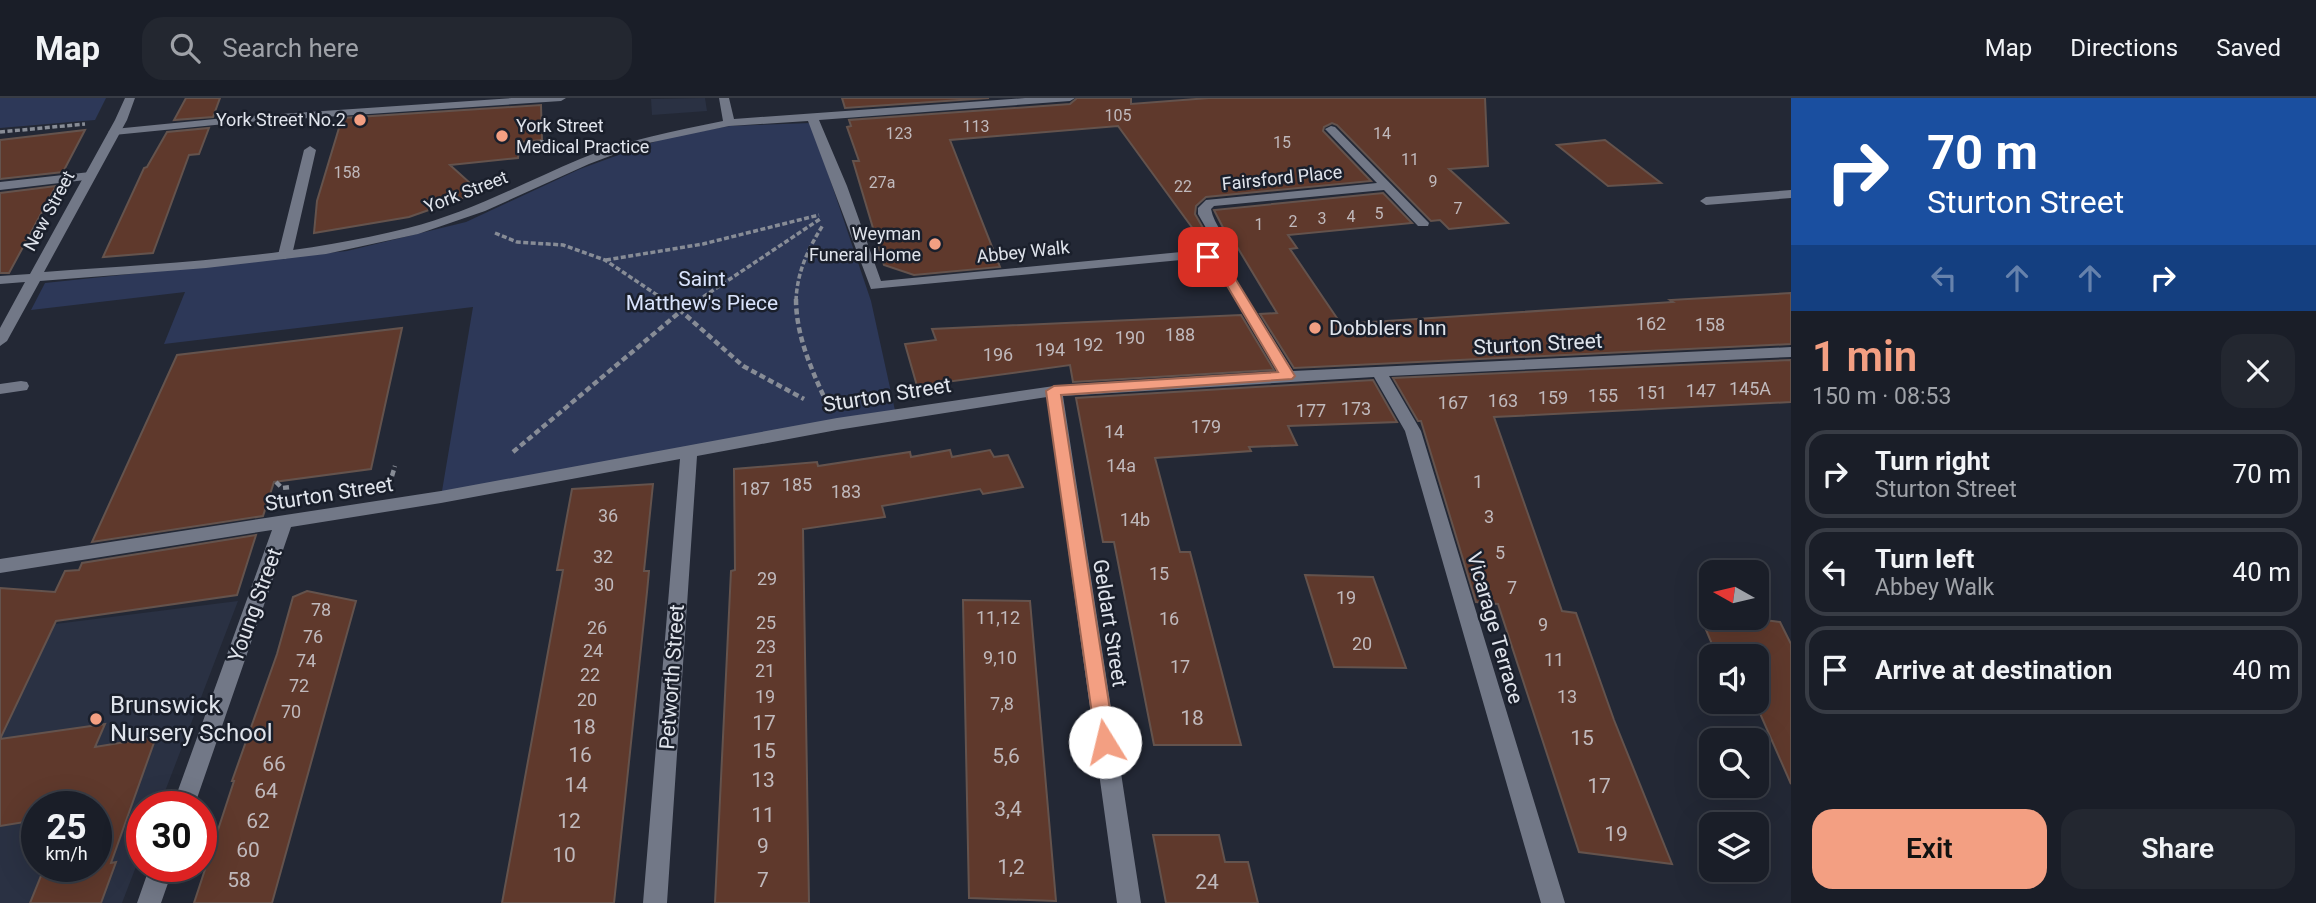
<!DOCTYPE html>
<meta charset="utf-8">
<style>
body{margin:0;font-family:Roboto,sans-serif;background:#232730;color:#f1f3f6;height:100vh;display:flex;flex-direction:column;font-size:26px;white-space:nowrap}
*{box-sizing:border-box;margin:0}
p{font-size:23px;color:#9fa2a8}
.icon{flex:none;width:38px;height:38px;fill:none;stroke:currentColor;stroke-width:2;stroke-linecap:round;stroke-linejoin:round}
.map{position:relative;flex:1;overflow:hidden}
.drawer{display:flex;flex-direction:column;background:#1a1e28;width:525px}
.drawer>*{flex:none}
.top-card{background:#1a4fa0;color:#fff;overflow:hidden}
.needle{width:46px;rotate:278deg}
.fabs{position:absolute;left:1699px;top:462px;display:grid;gap:14px}
.fabs a{display:grid;place-items:center;width:70px;height:70px;border-radius:14px;background:#1a1e28;box-shadow:0 7px 28px #0002,0 0 0 2px #383c45;font-size:35px}
.speed{position:absolute;left:21px;top:693px;display:flex;gap:14px;font-size:35px;font-weight:700;text-align:center}
.speed>*{display:grid;place-content:center;width:91px;height:91px;border-radius:50%;background:#1a1e28;box-shadow:0 7px 28px #0002,0 0 0 2px #383c45;line-height:1}
.speed small{font-size:18px;font-weight:400}
.speed .limit{border:10px solid #d22;background:#fff;color:#111}
.pin{position:absolute;display:grid;place-items:center;width:60px;height:60px;color:#fff;margin:-30px;border-radius:14px;box-shadow:0 4px 10px #0006}
.me{position:absolute;width:77px;margin:-38px;rotate:351deg;stroke-linejoin:round;filter:drop-shadow(0 0 5px #0008)}
.turn{display:flex;align-items:center;gap:24px;height:147px;padding:0 21px;font-size:32px}
.turn .icon{width:91px;height:91px;stroke-width:2.5}
.turn b{display:block;font-size:49px;line-height:60px}
.lanes{display:flex;align-items:center;height:66px;padding:0 21px;background:#0003;justify-content:center;gap:35px;direction:ltr}
.lanes .off{opacity:.35}
.round{display:grid;place-items:center;flex:none;width:74px;height:74px;border-radius:21px;background:#232730}
.overview{display:flex;align-items:center;justify-content:space-between;height:119px;padding:0 21px}
h1{font-size:42px;font-weight:600;line-height:52px;color:#f39f82}
.cta{display:flex;gap:14px;margin-top:auto;padding:14px 21px}
.cta a{flex:1;height:80px;border-radius:21px;background:#f39f82;color:#111;font-size:28px;font-weight:600;line-height:80px;text-align:center}
.cta a+a{background:#232730;color:#f1f3f6}
ul{padding:0;list-style:none}
li{display:flex;align-items:center;gap:21px;height:88px;margin:0 14px 10px;padding:0 7px;border:4px solid #383c45;border-radius:21px}
li div{flex:1}
li b{display:block;font-size:26px}
li em{font-style:normal}
header{display:flex;align-items:center;gap:42px;box-sizing:border-box;height:98px;padding:0 35px;background:#1a1e28;border-bottom:2px solid #383c45}
header strong{font-size:33px}
nav{display:flex;gap:38px;margin-inline-start:auto;font-size:24px}
.search{width:490px;height:63px;background:#232730;display:flex;align-items:center;gap:18px;box-sizing:border-box;padding:0 24px;border-radius:21px;color:#9fa2a8;font-size:26px}
main{display:flex;flex:1;min-height:0}
.map>svg:first-child{display:block}
.built{fill:#2a3143;fill-rule:evenodd}
.green{fill:#2d3858}
.building{fill:#5f392c;stroke:#64534d;stroke-width:2}
.lines{fill:none;stroke-linecap:round;stroke-linejoin:round}
.path-far1{stroke:#878c96;stroke-width:3.5;stroke-dasharray:5 2.5;stroke-linecap:butt}
.path{stroke:#878c96;stroke-width:4.5;stroke-dasharray:6 3.5;stroke-linecap:butt}
.lane{fill:#727887;fill-rule:evenodd}
.street{fill:#727887;fill-rule:evenodd}
.route{fill:#f39f82;stroke:#9e6754;stroke-width:2}
.poi-dot{fill:#f39f82;stroke:#1a1f2b;stroke-width:2.5}
.labels{text-anchor:middle;stroke-width:5;stroke-linejoin:round;paint-order:stroke}
.far-number-label{font-size:16px;fill:#c0b9bc}
.far-poi-label{font-size:18px;fill:#e0e4ec;stroke:#1a1f2b;text-anchor:end}
.far-street-label{font-size:18px;fill:#e0e4ec;stroke:#1a1f2b}
.number-label{font-size:18px;fill:#c0b9bc}
.park-label{font-size:21px;fill:#d9e3fc;stroke:#1a1f2b}
.poi-label{font-size:21px;fill:#e0e4ec;stroke:#1a1f2b;text-anchor:start}
.street-label{font-size:21px;fill:#e0e4ec;stroke:#1a1f2b}
.near-number-label{font-size:21px;fill:#c0b9bc}
.near-poi-label{font-size:24px;fill:#e0e4ec;stroke:#1a1f2b;text-anchor:start}
</style>
<header>
<strong>Map</strong>
<div class="search"><svg class="icon" aria-label="search" viewBox="0 0 24 24"><circle cx="10" cy="10" r="6"/><path d="M15 15l6 6"/></svg>Search here</div>
<nav><a>Map</a><a>Directions</a><a>Saved</a></nav>
</header>
<main>
<div class="map">
<svg width="1791" height="805" viewBox="0 0 1791 805">
<rect width="100%" height="100%" fill="#232835"/>
<path class="built" d="M705 0 707 13 652 17 651 1Z
M238 503 159 709H142V753L122 805H0V533ZM37 709H96V768H37Z"/>
<path class="green" d="M0 0H106L95 22 0 30Z
M811 25 871 203 896 317 441 399 473 209 164 246 185 194 31 212 45 185 347 153 466 124 580 71 665 40 730 28Z"/>
<path class="building" d="M186 0H220L213 19 174 22Z
M842 0H989L845 10Z
M1077 0H1131V6L1209 0H1485L1488 68 1449 71 1508 125 1449 131 1440 122 1431 123 1337 27 1332 25 1324 29 1323 33 1371 83 1206 99 1196 108 1195 116 1214 149 1207 150 1118 28 950 42 1000 169 914 177 884 167 853 63H859L847 29 851 28 849 22 1070 6Z
M541 7 542 42 520 44 518 60 450 67 480 94 409 119 314 135 317 103 342 20Z
M209 30 199 56 189 57 153 155 103 159 144 70 147 69 167 34Z
M85 32 63 74 0 81V42Z
M1605 42 1661 85 1608 88 1557 47Z
M56 88 9 175H0V95Z
M1383 95 1412 125 1288 137 1297 150 1290 151 1341 226 1673 204 1670 202 1791 195V246L1294 270 1260 216 1277 215 1236 147H1232L1214 112Z
M1241 217 1274 272 1073 284 1070 267 917 288 905 246 936 242 932 231Z
M402 230 371 371 274 384 263 418 92 444 177 257Z
M1791 262V304L1494 319 1562 513 1576 515 1614 622 1672 766 1579 754 1498 506 1476 504 1421 323H1418L1393 280Z
M1373 282 1397 324 1288 328 1297 347 1249 349 1251 353 1155 360 1180 454H1190L1241 647H1154L1114 444H1103L1076 300Z
M950 352 952 359 990 352 994 359 1008 357 1023 389 983 396 980 391 882 408 885 419 803 431 809 805H715L731 473 735 472 734 371 817 364 818 368 910 354 911 359Z
M653 386 644 473H649L647 494 614 805H502L563 472H557L572 391Z
M256 437 237 497 56 523 0 641 105 626 95 649 156 639 111 765 116 764 101 805H30L45 768H96V709H37V722L0 728V490L55 494 65 473 79 472 82 465Z
M1305 477 1373 479 1406 570 1334 569Z
M307 493 356 503 272 805H194L234 683H232L277 556 293 499Z
M963 502 1030 503 1056 803 969 800Z
M1701 520H1749L1780 524 1791 546V686L1755 604H1757V558H1717Z
M1153 737H1219L1225 764H1248L1258 805H1166Z"/>
<g class="lines">
<path class="path-far1" d="M0 34 85 26
M541 54 542 42
M495 135 517 144 563 147 605 162 666 203
M606 162 703 146 819 117
M697 203 820 121
M796 203C797 174 808 151 823 127"/>
<path class="path" d="M663 201 681 213 743 268 804 301
M796 201C796 236 810 268 824 299
M513 354 681 213 699 201
M392 378 395 368
M276 384 282 390 291 389"/>
<path class="lane" d="M512 0H566L561 3 235 25 114 37 108 34 114 31 235 19Z
M310 48 316 52 292 157 285 161 278 157 304 52Z
M90 74 96 78 94 81 0 92V84Z
M21 283 27 284 29 288 27 292 0 296V286Z"/>
<path class="street" d="M125 0H135L127 22 44 174C166 165 289 160 408 130 468 115 523 85 580 61 626 42 674 33 723 23L719 0H729L734 21 1025 0H1075L1070 3 819 22 847 88 881 183 1181 154 1214 157 1218 154 1217 149 1198 116V110L1206 102 1377 85 1327 33 1325 31 1331 28 1335 29 1429 125 1428 128H1418L1384 92 1214 108 1211 111C1214 128 1228 139 1232 155L1224 163 1293 273 1791 249V259L1389 278 1421 333 1565 805H1541L1405 333 1374 279 1063 298 1141 805H1117L1047 299 837 332 697 358 667 805H643L680 361 441 405 291 429 194 709H172L272 432 0 475V461L441 393 837 320 1054 288 1278 274 1216 170 1205 163 1181 162 871 191 808 23 729 28 639 47 589 66 485 113 418 136 326 156 206 170 40 183 7 243 0 248V230L25 184 0 186V178L30 176 115 22Z
M1791 92V100L1706 107 1700 103 1706 99Z
M150 768H174L161 805H137Z"/>
</g>
<path class="route" d="M1208 156 1225 164 1295 278 1292 281 1061 297 1115 644 1112 650 1105 653 1099 650 1096 644 1046 293 1054 288 1278 274 1216 169 1202 159Z"/>
<g class="poi-dot">
<circle cx="360" cy="22" r="7"/>
<circle cx="502" cy="38" r="7"/>
<circle cx="935" cy="146" r="7"/>
<circle cx="1315" cy="230" r="7"/>
<circle cx="96" cy="621" r="7"/>
</g>
<g class="labels">
<g class="far-number-label">
<text x="1118" y="23">105</text>
<text x="976" y="34">113</text>
<text x="899" y="41">123</text>
<text x="1382" y="41">14</text>
<text x="1282" y="50">15</text>
<text x="1410" y="67">11</text>
<text x="347" y="80">158</text>
<text x="1433" y="89">9</text>
<text x="882" y="90">27a</text>
<text x="1183" y="94">22</text>
<text x="1458" y="116">7</text>
<text x="1379" y="121">5</text>
<text x="1351" y="124">4</text>
<text x="1322" y="126">3</text>
<text x="1293" y="129">2</text>
<text x="1259" y="132">1</text>
</g>
<g class="far-poi-label">
<text x="346" y="28">York Street No.2</text>
<text x="516" y="34" text-anchor="start">York Street<tspan x="516" dy="21">Medical Practice</tspan></text>
<text x="921" y="142">Weyman<tspan x="921" dy="21">Funeral Home</tspan></text>
</g>
<g class="far-street-label">
<text transform="translate(1282 80) rotate(-6)" y="6">Fairsford Place</text>
<text transform="translate(466 94) rotate(-21)" y="6">York Street</text>
<text transform="translate(49 113) rotate(-62)" y="6">New Street</text>
<text transform="translate(1023 154) rotate(-6)" y="6">Abbey Walk</text>
</g>
<g class="number-label">
<text x="1651" y="232">162</text>
<text x="1710" y="233">158</text>
<text x="1180" y="243">188</text>
<text x="1130" y="246">190</text>
<text x="1088" y="253">192</text>
<text x="1050" y="258">194</text>
<text x="998" y="263">196</text>
<text x="1750" y="297">145A</text>
<text x="1701" y="299">147</text>
<text x="1652" y="301">151</text>
<text x="1603" y="304">155</text>
<text x="1553" y="306">159</text>
<text x="1503" y="309">163</text>
<text x="1453" y="311">167</text>
<text x="1356" y="317">173</text>
<text x="1311" y="319">177</text>
<text x="1206" y="335">179</text>
<text x="1114" y="340">14</text>
<text x="1121" y="374">14a</text>
<text x="1478" y="390">1</text>
<text x="797" y="393">185</text>
<text x="755" y="397">187</text>
<text x="846" y="400">183</text>
<text x="608" y="424">36</text>
<text x="1489" y="425">3</text>
<text x="1135" y="428">14b</text>
<text x="1500" y="461">5</text>
<text x="603" y="465">32</text>
<text x="1159" y="482">15</text>
<text x="767" y="487">29</text>
<text x="604" y="493">30</text>
<text x="1512" y="496">7</text>
<text x="1346" y="506">19</text>
<text x="321" y="518">78</text>
<text x="998" y="526">11,12</text>
<text x="1169" y="527">16</text>
<text x="766" y="531">25</text>
<text x="1543" y="533">9</text>
<text x="597" y="536">26</text>
<text x="313" y="545">76</text>
<text x="1362" y="552">20</text>
<text x="766" y="555">23</text>
<text x="593" y="559">24</text>
<text x="1000" y="566">9,10</text>
<text x="1554" y="568">11</text>
<text x="306" y="569">74</text>
<text x="1180" y="575">17</text>
<text x="765" y="579">21</text>
<text x="590" y="583">22</text>
<text x="299" y="594">72</text>
<text x="765" y="605">19</text>
<text x="1567" y="605">13</text>
<text x="587" y="608">20</text>
<text x="1002" y="612">7,8</text>
<text x="291" y="620">70</text>
</g>
<g class="park-label">
<text x="702" y="188">Saint<tspan x="702" dy="24">Matthew's Piece</tspan></text>
</g>
<g class="poi-label">
<text x="1329" y="237">Dobblers Inn</text>
</g>
<g class="street-label">
<text transform="translate(1538 246) rotate(-3)" y="7">Sturton Street</text>
<text transform="translate(887 297) rotate(-9)" y="7">Sturton Street</text>
<text transform="translate(329 396) rotate(-9)" y="7">Sturton Street</text>
<text transform="translate(255 507) rotate(-70)" y="7">Young Street</text>
<text transform="translate(1110 525) rotate(81)" y="7">Geldart Street</text>
<text transform="translate(1495 530) rotate(74)" y="7">Vicarage Terrace</text>
<text transform="translate(672 579) rotate(-86)" y="7">Petworth Street</text>
</g>
<g class="near-number-label">
<text x="1192" y="627">18</text>
<text x="764" y="632">17</text>
<text x="584" y="636">18</text>
<text x="1582" y="647">15</text>
<text x="764" y="660">15</text>
<text x="580" y="664">16</text>
<text x="1006" y="665">5,6</text>
<text x="274" y="673">66</text>
<text x="763" y="689">13</text>
<text x="576" y="694">14</text>
<text x="1599" y="695">17</text>
<text x="266" y="700">64</text>
<text x="1008" y="718">3,4</text>
<text x="763" y="724">11</text>
<text x="258" y="730">62</text>
<text x="569" y="730">12</text>
<text x="1616" y="743">19</text>
<text x="763" y="755">9</text>
<text x="248" y="759">60</text>
<text x="564" y="764">10</text>
<text x="1011" y="776">1,2</text>
<text x="239" y="789">58</text>
<text x="763" y="789">7</text>
<text x="1207" y="791">24</text>
</g>
<g class="near-poi-label">
<text x="110" y="615">Brunswick<tspan x="110" dy="28">Nursery School</tspan></text>
</g>
</g>
</svg>
<div class="fabs">
<a><svg class="needle" viewBox="-14 -14 28 28"><path d="M0-13l5 13h-10z" fill="#e53935"/><path d="M0 13l5-13h-10z" fill="#9fa2a8"/></svg></a>
<a><svg class="icon" aria-label="sound" viewBox="0 0 24 24"><path d="M4 9h4l5-4v14l-5-4H4zM17 9q2 3 0 6"/></svg></a>
<a><svg class="icon" aria-label="search" viewBox="0 0 24 24"><circle cx="10" cy="10" r="6"/><path d="M15 15l6 6"/></svg></a>
<a><svg class="icon" aria-label="layers" viewBox="0 0 24 24"><path d="M12 4l9 5-9 5-9-5zM3 14l9 5 9-5"/></svg></a>
</div>
<div class="speed"><div>25<small>km/h</small></div><div class="limit">30</div></div>
<div class="pin" style="left:1208px;top:159px;background:#d93025"><svg class="icon" aria-label="arrive" viewBox="0 0 24 24"><path d="M6 21V4h12l-3 4 3 4H6"/></svg></div>
<svg class="me" style="left:1105px;top:644px" viewBox="-20 -20 40 40"><circle r="19" fill="#fff"/><path d="M0-13L10 11 0 6-10 11z" fill="#f39f82"/></svg>
</div>
<section class="drawer">
<div class="top-card">
<div class="turn"><svg class="icon" aria-label="right" viewBox="0 0 24 24"><path d="M7 20v-9h11M14 6l5 5-5 5"/></svg><div><b>70 m</b>Sturton Street</div></div>
<div class="lanes"><svg class="icon off" aria-label="left" viewBox="0 0 24 24"><path d="M17 20v-9H6M10 6l-5 5 5 5"/></svg><svg class="icon off" aria-label="ahead" viewBox="0 0 24 24"><path d="M12 20V5M6 11l6-6 6 6"/></svg><svg class="icon off" aria-label="ahead" viewBox="0 0 24 24"><path d="M12 20V5M6 11l6-6 6 6"/></svg><svg class="icon" aria-label="right" viewBox="0 0 24 24"><path d="M7 20v-9h11M14 6l5 5-5 5"/></svg></div>
</div>
<div class="overview"><div><h1>1 min</h1><p>150 m · 08:53</p></div><a class="round"><svg class="icon" aria-label="close" viewBox="0 0 24 24"><path d="M6 6l12 12M18 6L6 18"/></svg></a></div>
<ul>
<li><svg class="icon" aria-label="right" viewBox="0 0 24 24"><path d="M7 20v-9h11M14 6l5 5-5 5"/></svg><div><b>Turn right</b><p>Sturton Street</p></div><em>70 m</em></li>
<li><svg class="icon" aria-label="left" viewBox="0 0 24 24"><path d="M17 20v-9H6M10 6l-5 5 5 5"/></svg><div><b>Turn left</b><p>Abbey Walk</p></div><em>40 m</em></li>
<li><svg class="icon" aria-label="arrive" viewBox="0 0 24 24"><path d="M6 21V4h12l-3 4 3 4H6"/></svg><div><b>Arrive at destination</b></div><em>40 m</em></li>
</ul>
<div class="cta"><a>Exit</a><a>Share</a></div>
</section>
</main>
